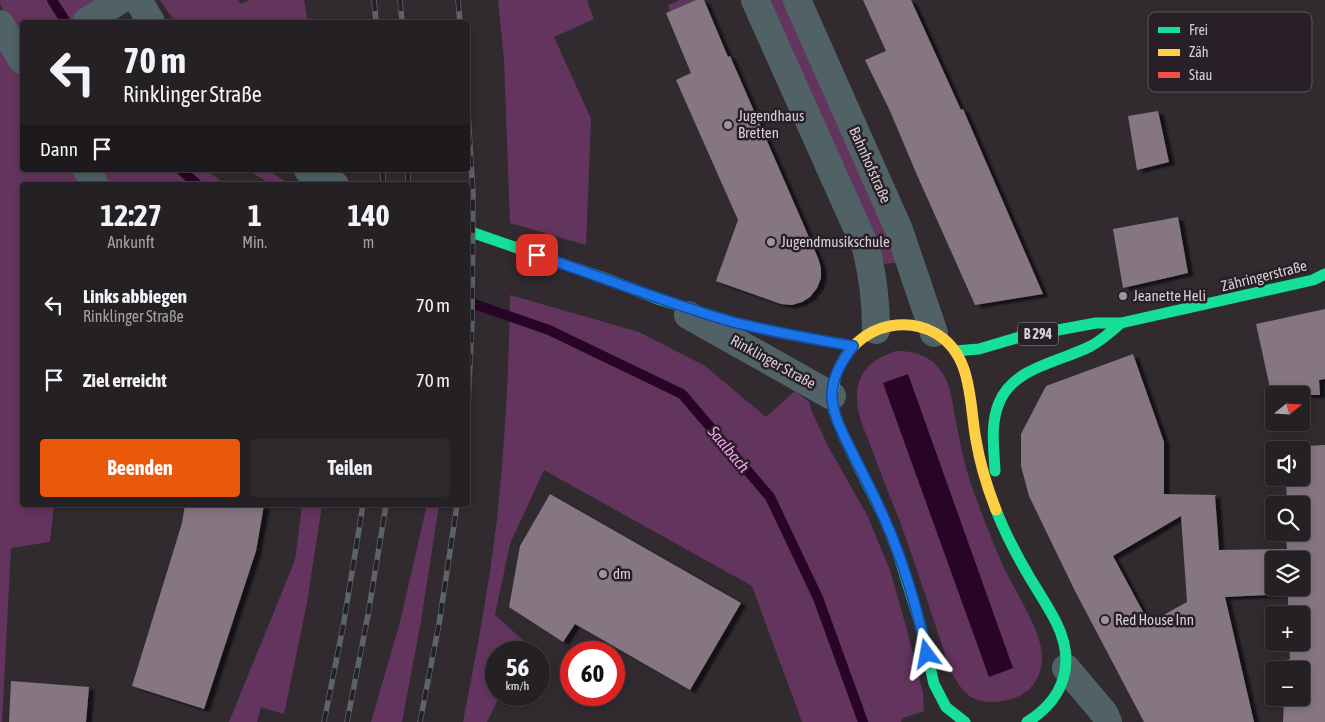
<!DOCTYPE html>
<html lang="de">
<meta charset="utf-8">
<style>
body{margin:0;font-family:"Asap Condensed",sans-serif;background:#2d282c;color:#f1f3f6;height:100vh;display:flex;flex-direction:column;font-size:19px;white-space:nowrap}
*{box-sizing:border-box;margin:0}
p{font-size:16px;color:#a3a3a6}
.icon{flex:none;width:28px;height:28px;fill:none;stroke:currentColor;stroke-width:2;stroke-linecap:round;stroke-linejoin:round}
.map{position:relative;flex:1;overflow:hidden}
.details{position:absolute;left:20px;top:182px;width:450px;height:325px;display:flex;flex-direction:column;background:#252024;border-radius:5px;box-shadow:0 2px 8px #0003,0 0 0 1px #423e41}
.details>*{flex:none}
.guide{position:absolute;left:20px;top:20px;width:450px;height:152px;border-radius:5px;box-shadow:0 2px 8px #0003,0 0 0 1px #423e41;background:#252024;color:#f1f3f6;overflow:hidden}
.needle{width:32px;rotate:72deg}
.tools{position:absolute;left:1265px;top:386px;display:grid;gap:10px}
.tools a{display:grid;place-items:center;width:45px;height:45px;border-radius:5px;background:#252024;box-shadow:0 2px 8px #0003,0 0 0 1px #423e41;font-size:25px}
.speed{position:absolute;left:485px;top:641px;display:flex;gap:10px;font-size:25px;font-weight:700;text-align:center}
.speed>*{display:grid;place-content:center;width:65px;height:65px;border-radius:50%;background:#252024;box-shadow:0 2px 8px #0003,0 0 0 1px #423e41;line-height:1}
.speed small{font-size:12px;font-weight:400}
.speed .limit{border:8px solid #d22;background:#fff;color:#111}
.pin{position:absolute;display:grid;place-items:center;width:42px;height:42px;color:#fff;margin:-21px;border-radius:10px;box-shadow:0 2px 8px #0006}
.me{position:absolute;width:55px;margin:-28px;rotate:347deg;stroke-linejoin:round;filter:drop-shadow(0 0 4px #0008)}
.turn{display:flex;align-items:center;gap:18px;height:105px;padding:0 20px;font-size:22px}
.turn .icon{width:65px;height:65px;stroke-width:2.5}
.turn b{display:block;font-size:35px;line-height:42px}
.then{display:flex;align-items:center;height:48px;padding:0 20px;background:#0003;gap:10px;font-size:19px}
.eta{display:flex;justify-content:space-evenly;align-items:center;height:85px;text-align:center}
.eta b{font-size:30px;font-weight:700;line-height:35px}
.button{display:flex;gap:10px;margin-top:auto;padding:10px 20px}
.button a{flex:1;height:58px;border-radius:5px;background:#ea580c;color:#fff;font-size:20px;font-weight:700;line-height:58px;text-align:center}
.button a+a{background:#2d282c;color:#f1f3f6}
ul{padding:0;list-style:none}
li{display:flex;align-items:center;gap:15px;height:75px;padding:0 20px}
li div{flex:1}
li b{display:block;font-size:19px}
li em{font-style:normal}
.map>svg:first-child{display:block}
.green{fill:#63345d}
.water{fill:#280524}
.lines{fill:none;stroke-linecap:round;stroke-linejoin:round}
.stream{stroke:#280524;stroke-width:10}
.building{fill:#857682;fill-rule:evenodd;filter:url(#shadow)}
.street{stroke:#506265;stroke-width:28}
.fast{stroke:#16e098;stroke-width:11}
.slow{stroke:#ffcf43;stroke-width:11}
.jam{stroke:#f24e42;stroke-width:11}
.rail-casing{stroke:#596567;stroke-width:5.5}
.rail{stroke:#291f27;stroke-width:4;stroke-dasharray:11;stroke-linecap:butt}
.route-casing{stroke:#114b97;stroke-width:12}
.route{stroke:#1a73e8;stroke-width:9}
.poi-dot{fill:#9d969c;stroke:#291f27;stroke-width:2}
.labels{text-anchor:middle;stroke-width:5;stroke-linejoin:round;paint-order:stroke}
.shield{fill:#291f27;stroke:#a39ba2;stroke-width:1}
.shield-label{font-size:14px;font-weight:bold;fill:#d7d0d6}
.poi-label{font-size:15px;fill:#d7d0d6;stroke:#291f27;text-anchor:start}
.street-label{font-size:15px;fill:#d7d0d6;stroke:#291f27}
.water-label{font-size:16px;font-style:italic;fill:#f6a2e9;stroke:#291f27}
.key{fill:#291f27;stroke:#5d545c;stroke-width:1}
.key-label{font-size:14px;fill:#d7d0d6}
</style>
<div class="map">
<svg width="1325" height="722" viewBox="0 0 1325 722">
<defs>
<filter id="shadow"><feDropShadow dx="5.5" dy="3" stdDeviation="1" flood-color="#0009"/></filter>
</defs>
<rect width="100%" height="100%" fill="#312b30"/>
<path class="green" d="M0 0H96L97 22H22V170H206L227 185H22V505H54L50 542 11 548 2 722H0V17L5 13 0 4Z
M160 0H238L241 4 249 0H304L308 22H175Z
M498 0H587L594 19 554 37 591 119 586 245 510 223 504 60Z
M680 0H696L670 11 668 5Z
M768 0H787L903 262 884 264Z
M248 170H268L291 185H272Z
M510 295 639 332 705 366 766 417 795 391 809 402 812 412 829 448 867 515 890 570 907 630 923 693 924 711 903 718 901 722H802L752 586 544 470 510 544 495 615 525 642 520 652H496V695H500L487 722H463C476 655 489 587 497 519 505 444 509 370 510 295Z
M896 351C915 351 931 356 942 372 952 387 953 410 957 427 962 453 968 479 978 503 986 526 995 548 1005 570 1016 592 1042 633 1042 656 1042 686 1022 701 993 702 988 702 980 701 975 699 962 693 955 679 949 667 933 618 917 568 899 519 889 495 880 471 871 447 866 433 857 416 857 400 856 372 872 359 896 351Z
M302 505H322L307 603 284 714 261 707 257 722H229L295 560Z
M427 505H439L421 621 402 722H371L400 622Z"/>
<path class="water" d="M908 374 1013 668 989 677 883 383Z"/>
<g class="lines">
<path class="stream" d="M52 0 66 22
M181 170 198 185
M468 302 549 330 682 394 770 497 818 598 863 722"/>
</g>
<path class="building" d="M696 0H704L728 57 730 56 818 258 821 268V278L817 288 810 297 802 302 792 305 781 304 716 281 738 220 676 80 691 73 666 13Z
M863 0H911L961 110 963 109 1043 294 975 305 917 175 890 111 865 60 886 51Z
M1158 111 1169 162 1137 170 1128 116Z
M1178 217 1188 273 1123 288 1113 229Z
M1325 309V379L1319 380 1320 395H1290L1289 385 1270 388 1256 324Z
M1133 354 1164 442V494L1217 495 1215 496 1219 550 1287 549 1285 532H1301V505H1287L1286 478H1301V450H1285V447L1325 445V722H1283L1284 698H1301V670H1285L1286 660 1290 659 1289 642H1301V615H1288V594L1225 597 1254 722H1144L1075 591 1029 496 1021 466V434L1046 386ZM1181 516 1187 602 1149 623 1113 556ZM1274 560H1301V588H1274Z
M550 494 741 603 690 690 575 624 563 642 509 607 520 546Z
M185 505H264L256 551 204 709 132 686 182 523Z
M11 681 89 687 86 722H9Z"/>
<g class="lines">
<path class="street" d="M138 0 151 22
M755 0 866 248C873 276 876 301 876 330
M797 0 899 230 934 333
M86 22 120 0
M0 24 22 60
M87 170 95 185
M308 170 335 185
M688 315 832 396
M1066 668 1104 713 1108 722"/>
<path class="fast" d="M468 231 607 279 661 300 733 322 780 333
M955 351 979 349 1020 337 1096 323H1121L1313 280 1325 274
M836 375 832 395 834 412 844 437 885 520 898 553 921 627 934 684 946 707 965 722
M995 471C994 449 990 424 999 403 1013 367 1060 362 1091 346 1102 340 1111 332 1121 323
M996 510C1005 533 1017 556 1030 578 1039 593 1049 608 1057 624 1076 664 1064 699 1027 722"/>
<path class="slow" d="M836 375C845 350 864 331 890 326 906 323 921 325 935 333 973 354 969 402 976 440 980 464 987 487 996 510"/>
<path class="jam" d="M780 333 853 346"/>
<g class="rail-casing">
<path id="rail" d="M374 0 376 22
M400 0 402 22
M458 0 460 22
M468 112 473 194 472 322 468 404
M383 170V185
M408 170V185
M324 722 343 627 363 505
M347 722 368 615 386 505
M420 722 439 624 457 505"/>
</g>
<use href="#rail" class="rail"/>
</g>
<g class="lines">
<g class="route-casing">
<path id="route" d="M537 255C602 277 666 303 733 322 772 332 813 339 853 346 842 361 831 378 832 398 834 420 846 439 855 458 865 478 876 499 885 520 904 563 917 608 927 654"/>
</g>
<use href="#route" class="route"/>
</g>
<g class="poi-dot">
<circle cx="728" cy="125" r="5"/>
<circle cx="771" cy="242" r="5"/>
<circle cx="1123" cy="296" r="5"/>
<circle cx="603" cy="574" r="5"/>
<circle cx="1105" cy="620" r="5"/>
</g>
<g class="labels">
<rect class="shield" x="1018" y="322.5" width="40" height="23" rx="4"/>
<g class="shield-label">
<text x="1038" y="339">B 294</text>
</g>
<g class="poi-label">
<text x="738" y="121">Jugendhaus<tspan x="738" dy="17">Bretten</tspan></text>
<text x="781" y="247">Jugendmusikschule</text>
<text x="1133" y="301">Jeanette Heli</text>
<text x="613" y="579">dm</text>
<text x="1115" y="625">Red House Inn</text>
</g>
<g class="street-label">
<text transform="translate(870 165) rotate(66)" y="5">Bahnhofstraße</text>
<text transform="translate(1264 276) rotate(-14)" y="5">Zähringerstraße</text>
<text transform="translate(773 362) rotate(29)" y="5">Rinklinger Straße</text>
</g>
<g class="water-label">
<text transform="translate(729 449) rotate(50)" y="6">Saalbach</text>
</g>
</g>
<rect x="1148" y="12" width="164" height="80" rx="8" class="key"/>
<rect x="1158" y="27" width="22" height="6" fill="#16e098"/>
<rect x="1158" y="49" width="22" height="7" fill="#ffcf43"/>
<rect x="1158" y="72" width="22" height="6" fill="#f24e42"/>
<g class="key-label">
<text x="1189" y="35">Frei</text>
<text x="1189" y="57">Zäh</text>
<text x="1189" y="80">Stau</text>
</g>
</svg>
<div class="tools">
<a><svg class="needle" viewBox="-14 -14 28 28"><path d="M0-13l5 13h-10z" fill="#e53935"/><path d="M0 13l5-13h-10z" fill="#a3a3a6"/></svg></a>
<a><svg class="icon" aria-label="sound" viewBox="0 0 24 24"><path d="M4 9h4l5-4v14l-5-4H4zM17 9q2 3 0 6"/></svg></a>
<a><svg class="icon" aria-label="search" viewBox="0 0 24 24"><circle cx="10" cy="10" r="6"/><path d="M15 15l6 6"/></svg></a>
<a><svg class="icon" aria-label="layers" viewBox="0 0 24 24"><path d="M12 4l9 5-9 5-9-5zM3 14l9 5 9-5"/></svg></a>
<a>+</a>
<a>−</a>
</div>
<div class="speed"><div>56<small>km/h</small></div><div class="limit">60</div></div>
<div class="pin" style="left:537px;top:255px;background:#d93025"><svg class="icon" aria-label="arrive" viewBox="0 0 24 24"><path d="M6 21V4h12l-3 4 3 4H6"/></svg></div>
<svg class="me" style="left:927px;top:654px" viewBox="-20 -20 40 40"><path d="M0-17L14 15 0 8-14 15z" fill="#1a73e8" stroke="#fff" stroke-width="4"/></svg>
<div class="guide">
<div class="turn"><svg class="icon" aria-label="left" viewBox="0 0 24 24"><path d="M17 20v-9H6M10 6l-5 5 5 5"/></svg><div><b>70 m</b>Rinklinger Straße</div></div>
<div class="then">Dann<svg class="icon" aria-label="arrive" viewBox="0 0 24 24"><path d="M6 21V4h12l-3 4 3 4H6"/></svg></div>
</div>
<section class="details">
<div class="eta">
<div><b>12:27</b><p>Ankunft</p></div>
<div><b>1</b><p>Min.</p></div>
<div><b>140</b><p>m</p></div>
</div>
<ul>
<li><svg class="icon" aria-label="left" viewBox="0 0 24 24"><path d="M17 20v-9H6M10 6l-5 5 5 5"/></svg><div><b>Links abbiegen</b><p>Rinklinger Straße</p></div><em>70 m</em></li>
<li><svg class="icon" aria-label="arrive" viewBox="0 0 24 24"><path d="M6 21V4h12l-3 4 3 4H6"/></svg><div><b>Ziel erreicht</b></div><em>70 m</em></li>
</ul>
<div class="button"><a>Beenden</a><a>Teilen</a></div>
</section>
</div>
